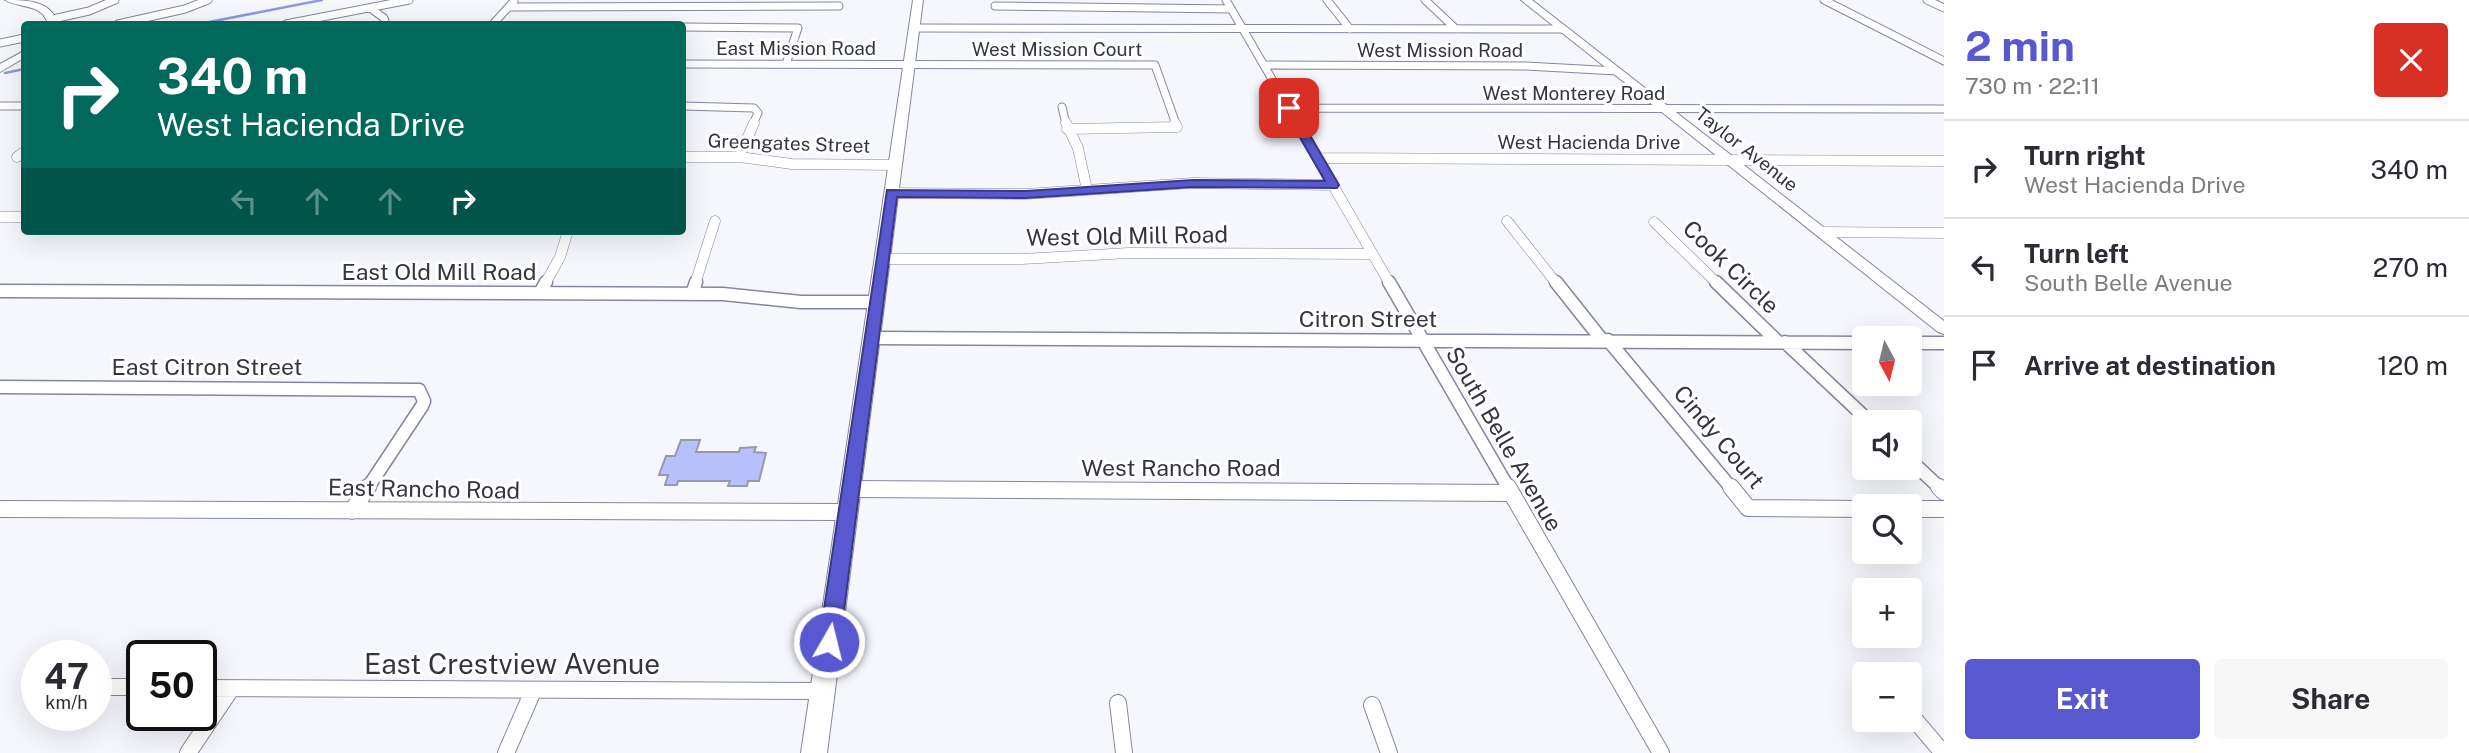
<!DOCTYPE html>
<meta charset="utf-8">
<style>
body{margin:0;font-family:"Public Sans",sans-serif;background:#f7f7f7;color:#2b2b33;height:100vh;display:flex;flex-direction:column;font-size:26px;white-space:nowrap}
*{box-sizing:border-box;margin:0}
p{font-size:23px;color:#7c7c81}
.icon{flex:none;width:38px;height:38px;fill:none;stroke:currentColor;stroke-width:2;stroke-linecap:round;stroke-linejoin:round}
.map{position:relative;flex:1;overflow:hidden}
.side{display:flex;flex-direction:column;background:#fff;width:525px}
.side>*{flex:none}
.banner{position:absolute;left:21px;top:21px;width:665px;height:214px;border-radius:7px;box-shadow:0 7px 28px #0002;background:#00695c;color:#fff;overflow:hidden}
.needle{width:46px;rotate:173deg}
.fabs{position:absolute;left:1852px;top:326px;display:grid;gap:14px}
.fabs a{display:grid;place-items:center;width:70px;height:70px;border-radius:7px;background:#fff;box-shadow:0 7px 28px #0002;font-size:35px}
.speed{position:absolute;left:21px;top:640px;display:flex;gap:14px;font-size:35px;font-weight:700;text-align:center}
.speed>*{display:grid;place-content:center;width:91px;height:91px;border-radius:50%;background:#fff;box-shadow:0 7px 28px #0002;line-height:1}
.speed small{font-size:18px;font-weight:400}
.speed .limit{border:4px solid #111;border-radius:10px;background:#fff;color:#111}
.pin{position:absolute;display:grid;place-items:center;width:60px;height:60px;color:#fff;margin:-30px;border-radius:14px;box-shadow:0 4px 10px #0006}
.me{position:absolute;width:77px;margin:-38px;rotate:8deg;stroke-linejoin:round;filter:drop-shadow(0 0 5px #0008)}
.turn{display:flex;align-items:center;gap:24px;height:147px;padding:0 21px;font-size:32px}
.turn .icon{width:91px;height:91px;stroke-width:2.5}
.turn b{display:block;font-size:49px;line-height:60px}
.lanes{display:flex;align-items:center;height:66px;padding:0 21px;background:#0003;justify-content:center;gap:35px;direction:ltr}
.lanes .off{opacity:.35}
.round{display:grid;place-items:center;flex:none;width:74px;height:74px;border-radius:7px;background:#f7f7f7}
.head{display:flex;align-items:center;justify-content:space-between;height:119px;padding:0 21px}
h1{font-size:42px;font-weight:700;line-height:52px;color:#5858d0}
.action{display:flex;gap:14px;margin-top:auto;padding:14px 21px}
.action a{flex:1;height:80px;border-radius:7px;background:#5858d0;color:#fff;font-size:28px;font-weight:700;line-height:80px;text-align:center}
.action a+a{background:#f7f7f7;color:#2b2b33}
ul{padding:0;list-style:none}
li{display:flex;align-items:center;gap:21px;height:98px;padding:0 21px;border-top:2px solid #e1e1e2}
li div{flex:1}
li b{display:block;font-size:26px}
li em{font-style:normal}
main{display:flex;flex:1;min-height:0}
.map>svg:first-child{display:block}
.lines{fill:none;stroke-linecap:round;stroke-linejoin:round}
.stream{stroke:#8f98e0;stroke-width:2.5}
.building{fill:#b8c0fc;stroke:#9598ae;stroke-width:2}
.street-far3-casing{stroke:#84879c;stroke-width:9}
.street-far2-casing{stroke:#84879c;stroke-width:11}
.street-far1-casing{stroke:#84879c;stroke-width:15}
.street-casing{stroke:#84879c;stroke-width:18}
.secondary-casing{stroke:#84879c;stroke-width:2}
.street-far3{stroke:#fff;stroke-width:7}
.street-far2{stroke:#fff;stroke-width:10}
.street-far1{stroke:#fff;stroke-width:12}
.street{stroke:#fff;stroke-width:16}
.secondary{fill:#fff;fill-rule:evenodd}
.route{fill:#5858d0;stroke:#393987;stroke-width:2}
.labels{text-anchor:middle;stroke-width:6;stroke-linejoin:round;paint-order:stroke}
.far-street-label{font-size:19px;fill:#34363f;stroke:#fff}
.street-label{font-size:23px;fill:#34363f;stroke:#fff}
.near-street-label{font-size:28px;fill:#34363f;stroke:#fff}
</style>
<main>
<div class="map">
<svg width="1944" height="753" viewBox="0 0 1944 753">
<rect width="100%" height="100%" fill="#f6f7fc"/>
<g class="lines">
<path class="stream" d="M199 24 322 0
M5 73 24 69"/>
</g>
<path class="building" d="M681 440H700L696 452H739L740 448 756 447 754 452 766 453 759 481H748L747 486H728L730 481H678L677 485H665L668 475H659L666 456H675Z"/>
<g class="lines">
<g class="street-far3-casing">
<path id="street-far3" d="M1226 0 1298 124
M1327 0 1350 29
M1425 0 1456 29
M1824 0 1944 61
M1927 0 1944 8
M995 6 1231 9
M509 7 839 6
M370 8 384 18 386 24
M53 19 89 11 115 0
M118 24 185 9 208 0
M286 24 409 0
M493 24 514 1
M682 27 798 28 786 64
M914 28 1563 29
M0 43 24 38
M682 64 1155 65 1176 124
M1264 65 1526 66 1617 71
M0 106H24
M682 106 754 108 758 113 753 124
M1062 107 1066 124
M1289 108 1944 109"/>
</g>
<g class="street-far2-casing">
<path id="street-far2" d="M1066 123 1078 148 1087 190
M1297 123 1390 284
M1067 129 1177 127 1175 123
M17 157 24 152
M682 157H739L792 164 895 165
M739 157 754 123
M1318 158 1944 161
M891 193 1026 194 1193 183 1333 185
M0 217H24
M1507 221 1557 284
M1654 222 1718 284
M1821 232 1944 233
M882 259H1022L1129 253 1373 254
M545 284 560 257 568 231
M695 284 715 221"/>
</g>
<g class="street-far1-casing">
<path id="street-far1" d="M1389 282 1509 489
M1556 282 1602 340
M1716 282 1778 342
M0 291 723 294 801 302H877
M540 293 546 282
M692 294 696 282
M872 338 1864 343
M1608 340 1732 489
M1785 342 1870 422
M1909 343H1944
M0 387 419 390 424 401 422 406 367 489
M1909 459 1941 489
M850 489H877"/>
</g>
<g class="street-casing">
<path id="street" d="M1508 487 1661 753
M1731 487 1748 508 1864 509
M1939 487 1944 492
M850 489 1511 493
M0 509 847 512
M1909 509H1944
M352 511 368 487
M31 685 37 686
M96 687H142
M201 688 822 691
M1118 703 1124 753
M1372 705 1389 753
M1909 713 1943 753
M188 753 231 689
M506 753 533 691"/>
</g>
<g class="secondary-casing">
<path id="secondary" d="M5 0C26 0 51 0 58 24H48C42 3 21 9 5 0Z
M913 0H923L827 753H801Z
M1521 0H1532L1944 321V334L1938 332Z
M24 51V58L0 72V64Z"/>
</g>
<use href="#street-far3" class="street-far3"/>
<use href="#street-far2" class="street-far2"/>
<use href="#street-far1" class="street-far1"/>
<use href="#street" class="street"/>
<use href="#secondary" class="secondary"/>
</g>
<path class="route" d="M1289 105 1294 108 1339 185 1337 188 1193 187 1026 198 897 197 840 642 837 648 829 651 822 648 819 642 887 190 1026 191 1193 180 1325 181 1283 108Z"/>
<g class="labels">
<g class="far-street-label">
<text x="796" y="55">East Mission Road</text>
<text x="1057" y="56">West Mission Court</text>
<text x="1440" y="57">West Mission Road</text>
<text x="1574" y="100">West Monterey Road</text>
<text x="1589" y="149">West Hacienda Drive</text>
<text transform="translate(789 143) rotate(2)" y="7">Greengates Street</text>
<text transform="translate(1747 149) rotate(38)" y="7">Taylor Avenue</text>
</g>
<g class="street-label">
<text transform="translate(1127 236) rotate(-1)" y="8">West Old Mill Road</text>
<text transform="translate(1731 267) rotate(44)" y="8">Cook Circle</text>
<text x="439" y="280">East Old Mill Road</text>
<text x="1368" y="327">Citron Street</text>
<text x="207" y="375">East Citron Street</text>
<text transform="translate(1719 437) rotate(50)" y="8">Cindy Court</text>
<text transform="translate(1504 439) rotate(60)" y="8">South Belle Avenue</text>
<text x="1181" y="476">West Rancho Road</text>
<text transform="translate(424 489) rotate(1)" y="8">East Rancho Road</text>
</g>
<g class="near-street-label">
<text x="512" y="674">East Crestview Avenue</text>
</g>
</g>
</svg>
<div class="fabs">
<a><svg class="needle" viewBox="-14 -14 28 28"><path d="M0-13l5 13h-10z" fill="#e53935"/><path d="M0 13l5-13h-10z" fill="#7c7c81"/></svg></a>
<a><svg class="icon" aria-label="sound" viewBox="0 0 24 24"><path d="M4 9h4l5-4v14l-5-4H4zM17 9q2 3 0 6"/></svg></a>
<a><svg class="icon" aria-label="search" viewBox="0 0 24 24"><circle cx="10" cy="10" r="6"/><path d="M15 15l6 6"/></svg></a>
<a>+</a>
<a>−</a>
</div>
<div class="speed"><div>47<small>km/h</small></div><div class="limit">50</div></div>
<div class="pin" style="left:1289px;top:108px;background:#d93025"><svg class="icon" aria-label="arrive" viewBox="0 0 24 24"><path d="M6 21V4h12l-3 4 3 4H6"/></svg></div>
<svg class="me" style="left:829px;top:642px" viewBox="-20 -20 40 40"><circle r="17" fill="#5858d0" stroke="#fff" stroke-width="3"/><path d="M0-11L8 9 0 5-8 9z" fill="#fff"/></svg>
<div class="banner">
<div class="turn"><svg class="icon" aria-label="right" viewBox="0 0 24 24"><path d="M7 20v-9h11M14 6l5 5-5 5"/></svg><div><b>340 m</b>West Hacienda Drive</div></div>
<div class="lanes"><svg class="icon off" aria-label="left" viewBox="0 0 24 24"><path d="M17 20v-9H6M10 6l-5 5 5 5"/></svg><svg class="icon off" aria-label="ahead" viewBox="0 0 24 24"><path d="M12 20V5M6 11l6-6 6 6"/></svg><svg class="icon off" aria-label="ahead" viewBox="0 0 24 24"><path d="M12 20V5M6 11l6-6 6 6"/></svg><svg class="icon" aria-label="right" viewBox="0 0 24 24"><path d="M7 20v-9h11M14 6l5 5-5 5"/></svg></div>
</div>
</div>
<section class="side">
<div class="head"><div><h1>2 min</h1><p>730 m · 22:11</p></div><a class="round" style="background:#d93025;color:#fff"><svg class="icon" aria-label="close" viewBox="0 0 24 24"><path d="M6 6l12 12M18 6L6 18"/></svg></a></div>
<ul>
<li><svg class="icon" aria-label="right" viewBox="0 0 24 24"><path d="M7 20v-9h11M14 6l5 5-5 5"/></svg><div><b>Turn right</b><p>West Hacienda Drive</p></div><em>340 m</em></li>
<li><svg class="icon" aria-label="left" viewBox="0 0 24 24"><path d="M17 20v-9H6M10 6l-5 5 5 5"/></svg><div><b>Turn left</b><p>South Belle Avenue</p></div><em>270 m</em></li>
<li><svg class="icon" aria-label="arrive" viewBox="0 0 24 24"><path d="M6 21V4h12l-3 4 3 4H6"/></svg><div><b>Arrive at destination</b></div><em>120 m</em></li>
</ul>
<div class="action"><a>Exit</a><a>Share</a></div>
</section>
</main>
